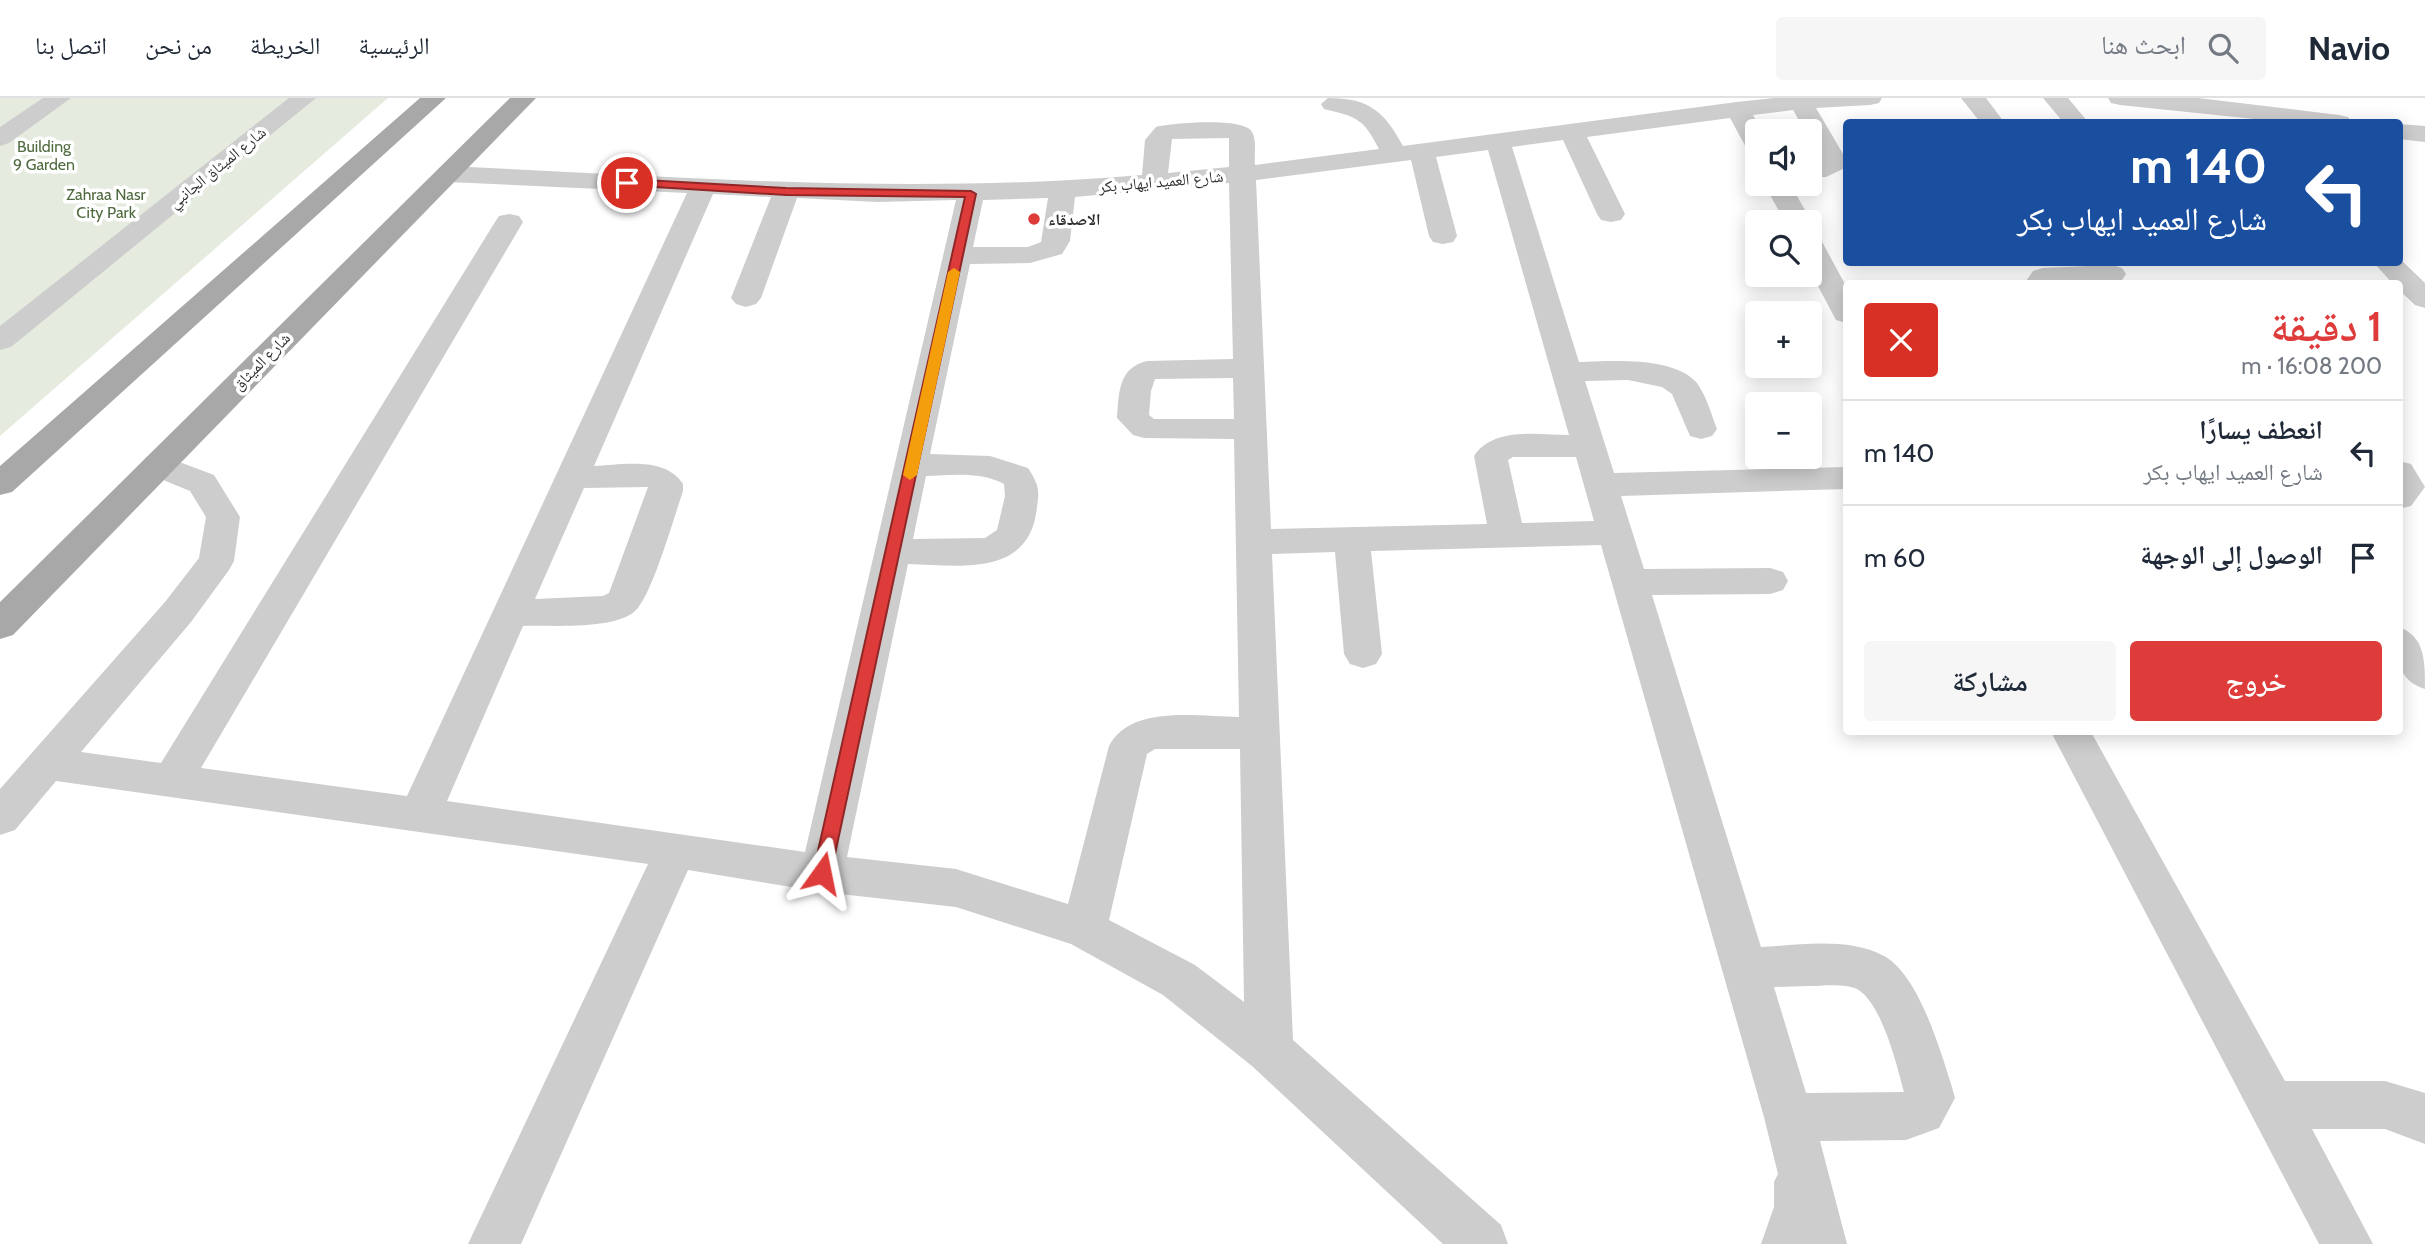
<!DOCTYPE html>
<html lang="ar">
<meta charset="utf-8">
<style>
body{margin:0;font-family:Cabin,"Noto Naskh Arabic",sans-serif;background:#f6f6f7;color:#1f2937;direction:rtl;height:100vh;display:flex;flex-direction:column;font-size:26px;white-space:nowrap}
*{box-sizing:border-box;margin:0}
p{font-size:23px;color:#747a83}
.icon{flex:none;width:38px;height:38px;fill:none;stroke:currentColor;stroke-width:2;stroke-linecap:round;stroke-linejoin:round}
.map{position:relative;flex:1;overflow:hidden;direction:ltr}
.sheet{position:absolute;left:1843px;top:182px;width:560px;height:455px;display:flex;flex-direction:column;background:#fff;border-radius:7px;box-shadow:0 4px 18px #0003;direction:rtl}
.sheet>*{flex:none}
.hud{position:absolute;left:1843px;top:21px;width:560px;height:147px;border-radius:7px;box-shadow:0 4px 18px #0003;direction:rtl;background:#1a4fa0;color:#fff;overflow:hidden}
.controls{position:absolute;left:1745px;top:21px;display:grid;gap:14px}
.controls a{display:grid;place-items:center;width:77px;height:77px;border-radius:7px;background:#fff;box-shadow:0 4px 18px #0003;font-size:35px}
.pin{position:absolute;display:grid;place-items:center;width:60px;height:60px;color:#fff;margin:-30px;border:4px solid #fff;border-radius:50%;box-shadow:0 2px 7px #0007}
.me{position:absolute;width:77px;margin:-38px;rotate:12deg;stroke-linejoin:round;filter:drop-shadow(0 0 5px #0008)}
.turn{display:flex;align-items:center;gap:24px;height:147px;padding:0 21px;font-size:32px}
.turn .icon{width:91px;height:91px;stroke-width:2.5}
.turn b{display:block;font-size:49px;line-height:60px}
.round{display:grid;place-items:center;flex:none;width:74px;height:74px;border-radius:7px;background:#f6f6f7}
.overview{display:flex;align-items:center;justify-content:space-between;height:119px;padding:0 21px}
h1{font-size:42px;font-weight:600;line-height:52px;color:#de3c3b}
.action{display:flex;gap:14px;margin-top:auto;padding:14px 21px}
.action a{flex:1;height:80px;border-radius:7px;background:#de3c3b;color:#fff;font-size:28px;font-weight:600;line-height:80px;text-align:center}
.action a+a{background:#f6f6f7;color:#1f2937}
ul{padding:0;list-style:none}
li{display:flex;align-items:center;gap:21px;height:105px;padding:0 21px;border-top:2px solid #e0e1e3}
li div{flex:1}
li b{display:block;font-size:26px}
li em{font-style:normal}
header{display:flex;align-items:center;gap:42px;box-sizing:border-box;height:98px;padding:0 35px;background:#fff;border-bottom:2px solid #e0e1e3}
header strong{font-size:33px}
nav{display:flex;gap:38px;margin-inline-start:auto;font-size:24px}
.search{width:490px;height:63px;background:#f6f6f7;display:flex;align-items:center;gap:18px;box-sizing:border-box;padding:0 24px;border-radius:7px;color:#747a83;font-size:26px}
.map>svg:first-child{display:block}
.green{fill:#e5ecdf}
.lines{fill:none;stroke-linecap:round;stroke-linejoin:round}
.minor{fill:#cdcdcd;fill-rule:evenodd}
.major{fill:#a8a8a8;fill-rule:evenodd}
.route{fill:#de3c3b;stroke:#902726;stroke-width:2}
.slow{fill:#f59e0b}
.poi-dot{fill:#de3c3b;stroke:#fff;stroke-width:2.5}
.labels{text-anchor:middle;stroke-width:7;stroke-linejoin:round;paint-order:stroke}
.far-park-label{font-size:16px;fill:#506a3f;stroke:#fff}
.far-street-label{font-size:16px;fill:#303030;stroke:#fff}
.far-poi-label{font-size:16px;font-weight:bold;fill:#303030;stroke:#fff;text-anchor:start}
</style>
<header>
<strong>Navio</strong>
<div class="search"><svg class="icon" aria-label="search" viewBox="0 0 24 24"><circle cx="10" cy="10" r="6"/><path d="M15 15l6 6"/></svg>ابحث هنا</div>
<nav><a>الرئيسية</a><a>الخريطة</a><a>من نحن</a><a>اتصل بنا</a></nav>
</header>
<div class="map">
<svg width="2425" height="1146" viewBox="0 0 2425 1146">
<rect width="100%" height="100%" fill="#fff"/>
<path class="green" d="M0 0H388L0 338Z"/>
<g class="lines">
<path class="minor" d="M43 0H71L9 45 0 48V29Z
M289 0H316L11 249 0 252V228Z
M1328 0C1369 0 1384 13 1403 48L1737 4 1774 0H1882L1879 5 1870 7 1816 10 1846 61 1845 70 1826 79H1810V63H1822L1810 42V33H1805L1793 12 1753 17 1762 33H1757V56L1748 53 1730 20 1587 39 1625 116 1621 122 1611 124 1601 122 1597 116 1563 42 1512 49 1579 264C1611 263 1674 258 1697 285 1707 299 1711 316 1717 331L1712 338 1701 341 1690 338 1672 296 1662 289 1628 282 1585 283 1614 375 1846 369V391L1621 398 1644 471 1770 470 1783 474 1788 483 1783 492 1770 496 1652 497 1761 849C1800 847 1848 839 1884 858 1918 876 1940 951 1951 986L1955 1000 1939 1030 1906 1042 1820 1043 1847 1146H1761L1774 1109V1084L1778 1076 1764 1019 1601 447 1371 453 1382 556 1376 566 1363 570 1350 566 1344 556 1335 454 1272 456 1293 942 1501 1127 1508 1146H1443L1252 968 1163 897 1071 846 956 809 822 794 688 772 521 1146H468L648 766 56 683 15 732 0 737V691L165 504 199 460 206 419 190 393 146 375 141 367 146 359 158 356 214 377 240 419 234 463 229 472 191 524 81 654 161 665 495 124 499 118 509 116 519 118 523 124 201 670 407 698 687 95 448 84 439 82 435 76 439 70 448 68C679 79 911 97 1142 77L1145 42 1156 29C1172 25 1244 19 1252 34 1257 42 1254 58 1255 67L1379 51C1363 20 1357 19 1324 11L1321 6ZM1229 40V69L1168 75 1172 41ZM1488 52 1569 337C1539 337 1494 328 1474 358L1487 426 1271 431 1256 82 1411 62 1429 138 1433 144 1443 146 1453 144 1457 138 1436 59ZM1229 85 1233 261 1147 263C1118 270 1119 295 1117 320L1133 337 1144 340 1234 341 1239 619C1199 619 1131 606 1109 648L1068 806 956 771 847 759 908 466C956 467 1025 480 1036 416 1039 394 1041 390 1028 370L990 358 930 356 970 166 1030 165 1062 156 1070 143 1075 99ZM713 96 771 99 731 200 736 206 746 209 756 206 761 200 797 100 878 104 956 102 805 754 447 703 523 528C551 527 615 532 635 513 652 498 674 419 683 393V386C665 358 622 367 594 368ZM1048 100 1041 144 1028 149H973L983 102ZM1233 280 1234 321H1154L1149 317 1151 293 1155 281ZM1513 359H1576L1594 423 1522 425 1508 362ZM926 378C951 377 981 373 1004 386L1005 398 997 432 985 440 913 441ZM648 389 609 495 603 498 535 501 584 390ZM1155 651H1240L1244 904 1195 867 1109 822 1147 656ZM1808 888C1822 888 1844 885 1857 891 1882 905 1897 968 1904 994L1806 995 1774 889Z
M1961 0H1986L2004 24H1980Z
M2043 0H2068L2088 24H2063Z
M2108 0H2198L2339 17 2348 19 2351 24H2283L2120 7 2111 5Z
M2399 26 2425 28V44L2399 41Z
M1764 86H1790L1812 124 1810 127V124H1785Z
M1810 138 1820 140 1846 188V225L1836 222 1810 173Z
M2399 160 2425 185V210L2415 207 2399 192V186H2393L2373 164H2399Z
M2112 167 2122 170 2126 176 2122 182 2091 186H2024L2033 173 2043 170Z
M2399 363 2411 366 2425 389 2411 408 2399 411Z
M2399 529C2425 539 2425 562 2425 591 2393 580 2399 557 2399 529Z
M2051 634H2091L2285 983H2385L2425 995V1046L2385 1031H2312L2373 1146H2319Z"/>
<path class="major" d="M420 0H446L12 394 0 397V368Z
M510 0H536L13 537 0 541V504Z"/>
</g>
<path class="route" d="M627 81 786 90 971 93 976 96 831 775 829 781 822 783 816 781 813 775 965 99 786 97 623 87V82Z"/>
<path class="slow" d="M954 170 960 174 917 377 910 382 903 377 948 174Z"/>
<circle class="poi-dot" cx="1034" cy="121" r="7"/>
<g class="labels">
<g class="far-park-label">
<text x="44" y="54">Building<tspan x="44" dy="18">9 Garden</tspan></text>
<text x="106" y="102">Zahraa Nasr<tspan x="106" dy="18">City Park</tspan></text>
</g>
<g class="far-street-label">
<text transform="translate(217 69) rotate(-39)" y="6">شارع الميثاق الجانبي</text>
<text transform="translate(1161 83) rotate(-5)" y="6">شارع العميد ايهاب بكر</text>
<text transform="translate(261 263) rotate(-45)" y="6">شارع الميثاق</text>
</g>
<g class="far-poi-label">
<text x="1048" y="127">الاصدقاء</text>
</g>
</g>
</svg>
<div class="controls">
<a><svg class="icon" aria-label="sound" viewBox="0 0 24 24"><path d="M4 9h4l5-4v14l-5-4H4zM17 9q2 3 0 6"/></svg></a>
<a><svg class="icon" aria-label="search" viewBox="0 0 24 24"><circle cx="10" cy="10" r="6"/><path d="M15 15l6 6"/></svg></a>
<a>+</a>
<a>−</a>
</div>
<div class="pin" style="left:627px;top:85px;background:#d93025"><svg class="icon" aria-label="arrive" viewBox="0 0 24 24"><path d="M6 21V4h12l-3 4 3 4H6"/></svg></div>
<svg class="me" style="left:822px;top:775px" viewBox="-20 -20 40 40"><path d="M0-17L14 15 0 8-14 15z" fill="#de3c3b" stroke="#fff" stroke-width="4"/></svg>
<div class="hud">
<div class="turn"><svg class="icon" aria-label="left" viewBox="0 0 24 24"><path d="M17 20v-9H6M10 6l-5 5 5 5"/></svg><div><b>140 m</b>شارع العميد ايهاب بكر</div></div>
</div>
<section class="sheet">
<div class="overview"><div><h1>1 دقيقة</h1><p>200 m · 16:08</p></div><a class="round" style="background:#d93025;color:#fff"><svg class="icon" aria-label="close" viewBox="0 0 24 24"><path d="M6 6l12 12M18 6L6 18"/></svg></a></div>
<ul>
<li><svg class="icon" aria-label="left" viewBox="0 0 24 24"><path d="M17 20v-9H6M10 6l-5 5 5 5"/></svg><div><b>انعطف يسارًا</b><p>شارع العميد ايهاب بكر</p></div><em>140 m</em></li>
<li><svg class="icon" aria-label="arrive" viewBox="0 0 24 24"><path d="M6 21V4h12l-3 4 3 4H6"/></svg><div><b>الوصول إلى الوجهة</b></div><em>60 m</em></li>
</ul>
<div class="action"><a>خروج</a><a>مشاركة</a></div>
</section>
</div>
